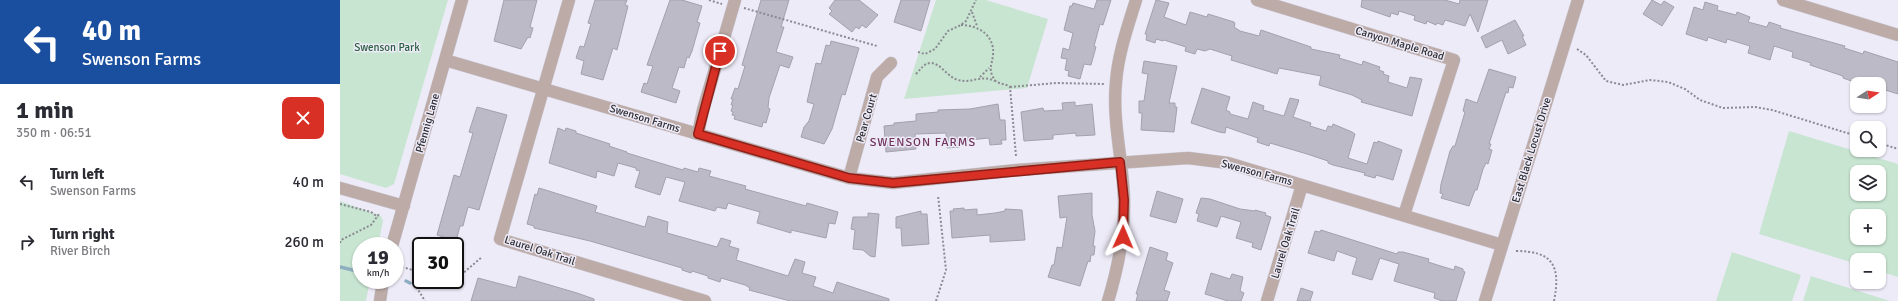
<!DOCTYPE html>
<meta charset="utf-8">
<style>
body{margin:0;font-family:Signika,sans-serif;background:#f7f7f7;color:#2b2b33;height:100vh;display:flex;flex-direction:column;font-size:15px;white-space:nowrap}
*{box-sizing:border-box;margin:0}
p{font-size:13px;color:#7c7c81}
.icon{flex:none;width:22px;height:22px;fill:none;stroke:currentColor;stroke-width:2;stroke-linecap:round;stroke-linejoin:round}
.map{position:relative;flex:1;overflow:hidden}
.drawer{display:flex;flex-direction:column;background:#fff;width:340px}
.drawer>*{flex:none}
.top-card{background:#1a4fa0;color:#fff;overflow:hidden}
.needle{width:26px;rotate:78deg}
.controls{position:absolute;left:1510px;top:77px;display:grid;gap:8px}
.controls a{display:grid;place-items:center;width:36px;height:36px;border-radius:8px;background:#fff;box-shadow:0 1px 3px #0004;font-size:20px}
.speed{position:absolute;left:12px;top:237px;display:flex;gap:8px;font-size:20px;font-weight:700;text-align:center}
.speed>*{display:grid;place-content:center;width:52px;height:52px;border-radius:50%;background:#fff;box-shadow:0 1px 3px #0004;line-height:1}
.speed small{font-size:10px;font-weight:400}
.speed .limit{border:2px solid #111;border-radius:6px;background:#fff;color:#111}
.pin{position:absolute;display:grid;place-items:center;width:34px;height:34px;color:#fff;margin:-17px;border:2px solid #fff;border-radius:50%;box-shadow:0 1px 4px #0007}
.me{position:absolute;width:44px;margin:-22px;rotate:1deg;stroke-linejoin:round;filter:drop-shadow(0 0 3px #0008)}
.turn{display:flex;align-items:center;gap:14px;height:84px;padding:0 16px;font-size:18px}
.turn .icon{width:52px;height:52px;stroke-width:2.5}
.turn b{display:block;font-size:28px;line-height:34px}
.round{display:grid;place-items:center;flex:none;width:42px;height:42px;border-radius:8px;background:#f7f7f7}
.overview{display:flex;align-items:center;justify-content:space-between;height:68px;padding:0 16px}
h1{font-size:24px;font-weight:700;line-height:30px}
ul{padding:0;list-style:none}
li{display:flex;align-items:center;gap:12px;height:60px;padding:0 16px}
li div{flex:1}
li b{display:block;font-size:15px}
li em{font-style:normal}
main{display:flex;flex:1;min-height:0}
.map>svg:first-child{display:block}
.green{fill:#c7e5d1;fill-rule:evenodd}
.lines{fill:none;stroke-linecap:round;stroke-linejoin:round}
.stream{stroke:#8eafc2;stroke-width:3.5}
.building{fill:#bdbac7;stroke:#a3a1ad}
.minor-casing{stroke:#ccc9d5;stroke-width:13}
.path{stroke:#8b8992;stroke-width:2;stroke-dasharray:2 2;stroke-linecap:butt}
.minor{stroke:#bcaba7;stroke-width:12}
.route-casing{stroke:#8d1f18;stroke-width:10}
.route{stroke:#d93025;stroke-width:7}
.labels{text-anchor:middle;stroke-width:3;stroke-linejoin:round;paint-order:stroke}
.street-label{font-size:11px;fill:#2f2e33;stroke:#eeebf8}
.park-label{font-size:11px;fill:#2a5f41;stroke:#eeebf8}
.neighbourhood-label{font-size:12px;letter-spacing:1px;fill:#6f335c;stroke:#eeebf8}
</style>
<main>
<section class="drawer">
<div class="top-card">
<div class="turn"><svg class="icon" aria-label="left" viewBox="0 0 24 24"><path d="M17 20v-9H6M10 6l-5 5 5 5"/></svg><div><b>40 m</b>Swenson Farms</div></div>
</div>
<div class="overview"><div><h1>1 min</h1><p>350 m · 06:51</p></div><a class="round" style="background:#d93025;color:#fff"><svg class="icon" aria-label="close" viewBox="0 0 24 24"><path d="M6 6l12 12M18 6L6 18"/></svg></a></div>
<ul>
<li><svg class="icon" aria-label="left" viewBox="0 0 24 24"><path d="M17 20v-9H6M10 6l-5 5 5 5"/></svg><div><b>Turn left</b><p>Swenson Farms</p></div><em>40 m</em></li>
<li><svg class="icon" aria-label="right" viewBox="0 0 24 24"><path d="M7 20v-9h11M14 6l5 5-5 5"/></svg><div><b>Turn right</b><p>River Birch</p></div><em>260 m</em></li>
</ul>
</section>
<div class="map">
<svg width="1558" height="301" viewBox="0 0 1558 301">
<rect width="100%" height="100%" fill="#eeebf8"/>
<path class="green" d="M0 0H108L54 184 46 188 0 174Z
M596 0H646L708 19 687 88 564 99Z
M1449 131 1558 164V277L1539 271V260H1517V264L1419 234ZM1517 172H1539V194H1517ZM1517 216H1539V238H1517Z
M0 201 41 216 43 221 38 246H21V280H30L26 301H0Z
M1392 252 1461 275 1452 301H1376Z
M1471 276 1550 301H1463Z"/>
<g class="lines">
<path class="stream" d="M0 267 21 272
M66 281 70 283"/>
</g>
<path class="building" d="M164 0H197L190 27 193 28 190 38 188 37 181 49 154 41Z
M255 0H287L285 5 288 6 277 50 273 48 263 80 241 74 244 61 236 58 240 46 244 47 251 24 248 23Z
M330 0H342L362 6 357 22 360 23 352 51 349 58 347 57 344 68 339 67 332 88 340 91 336 103 301 92 304 83 307 84 313 66 307 65Z
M421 0H449L441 27H444L436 52 453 57 449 68 440 65 429 98 428 108 430 109 426 123 423 122 422 127 394 119 395 116 392 115 393 112 391 111 393 105H391L393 99H391L395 88 398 89 405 66 402 65Z
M495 0H519L538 15 526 28 522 25 519 29 516 27 512 32 489 14 492 11 489 8Z
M561 0H590L581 31 554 22Z
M757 0H771L763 25 760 24 754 46 756 47 751 65 744 64 740 79 728 76 729 71 725 70 727 59 721 58 723 48 729 50 733 33 724 30 730 6H732L733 3 754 9Z
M816 0 829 3 824 17 846 25 850 12 867 17 868 14 894 22 895 24 894 27 900 31 919 36 921 30 971 47V49L1000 55 999 58 1022 65 1023 61 1034 65 1040 67 1039 70 1044 72 1043 74 1049 76 1048 82 1067 88 1070 77 1082 79 1072 116 1021 102 1022 100 1012 95 979 85 981 76 939 68 937 74 891 60 892 56 870 49 865 51 857 49 855 54 845 51 846 47 824 40 823 41 816 39 815 43 806 40 807 35 805 34Z
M1022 0H1105L1119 4 1120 0H1148L1138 32 1130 14 1125 26 1105 20 1103 25 1097 23 1096 25 1087 21 1086 24 1074 20 1075 16 1059 11 1058 15 1051 13 1050 17 1021 7Z
M1312 0 1321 5 1324 1 1334 7 1322 26 1303 14Z
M1365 2 1378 6 1377 10 1396 15 1397 12 1410 17 1408 22 1427 27 1429 22 1441 26 1440 28 1505 46 1504 48 1523 54 1524 51 1558 62V94L1539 88V84L1515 78 1514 82 1503 78V76L1470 65 1471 63 1452 57 1453 52 1434 46 1430 60 1408 53 1410 46 1387 39 1386 43 1368 37 1367 41 1346 34 1354 7 1363 10Z
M1175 20 1184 36H1182L1186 45 1168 54 1162 40 1146 48 1141 37Z
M491 41 519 48 505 95 502 94 492 129 484 144 461 137 464 127 469 121 474 104 467 102 476 63 481 64 486 45 490 46Z
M804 61 837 66 829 103H835V107H837L834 132 801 130 802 113H799V101H804L808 74 802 73Z
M1149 69 1176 77 1173 88 1169 87 1168 93 1166 92 1149 144H1151L1149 149 1152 150 1148 164 1146 163 1143 169 1137 190H1135L1129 206 1101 198 1103 194 1100 193 1101 184 1110 151 1113 146H1115L1125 112 1123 111 1126 99 1137 103Z
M862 88 890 97 886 110 890 112V114L908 119 913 102 924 106 923 110 944 116 950 98 959 100 953 117 971 123 970 126 986 131 988 126 992 127 993 124 1012 132 1015 134 1008 158 1027 164 1034 142 1037 143 1038 141 1062 150 1053 180 1036 175 1035 178 1024 175 1025 173 993 165 988 163V161L967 154 930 143 929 146 917 142 918 138 886 127 885 133 879 132 851 123Z
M735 102V106L752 104 755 135 736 136V133L713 135V139L684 141 681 112 703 108 704 111 723 110 722 103Z
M658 104 660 120H665L666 140H661L662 144 650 145 649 138 619 141 620 147 607 148 606 133 575 134 576 149 546 152 544 126 554 125V123L576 121V114L598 112V110L630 109Z
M137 107 167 115 139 210 128 207 123 226H120L116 241 97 235 114 175 120 177 133 133 129 132Z
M218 128 225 131 226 128 236 131V133L270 144 269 146 287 152V153L343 170 344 168 358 172 359 168 371 171 369 176 406 186 405 189 466 206 467 203 498 212 495 224 489 223 486 238 451 230V233L417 223 420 212 388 203 386 209 377 207 375 211 339 201 345 182 326 177 320 195 295 187 300 171 296 170V168L278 163 274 176 257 171 256 178 209 163Z
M199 188 257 206 255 212 305 227 308 216 328 222 327 233 377 247 381 238 391 241 389 246 399 249 396 260 448 276 455 259 465 262 462 273 476 277 473 286 493 293 497 282 549 299V301H450L409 290 410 288 405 285 381 278 380 282 368 278V276L352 271 351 273 342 270V268L250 241 194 228V226L187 224 195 194 197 195Z
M817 191 843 199 836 223 810 216Z
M752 193V215L755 231 753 246H755L754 255H751L750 262 748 261 740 286 708 277 712 265H714L717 247 722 248 727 217 720 218 718 196Z
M861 198 870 199 900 209 915 211V210L926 213 925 215 931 217 921 250 912 247 913 243 896 238 901 222 881 216 877 227 857 221 859 214 856 213Z
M624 208V210L637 209V215L655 213 665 211V209L682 210 685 240 650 242V235L612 238 610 211H614L613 209Z
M581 211V214H587L589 244 562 246 561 228H556V217Z
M528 213 539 214 535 257 530 256 523 250 513 249 515 230 511 229 513 217H528Z
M981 230 1057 254 1058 252H1063L1089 259 1088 262 1104 267 1114 270 1115 266 1123 269V271L1125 272 1116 301H1102L1094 298 1095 293 1054 281 1059 264 1040 258 1032 280 1012 274 1017 258 997 251 994 261 968 253 975 231 980 232Z
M810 247 828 253 826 260 833 263 824 290 830 292 827 301H796L798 294H796Z
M871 273 890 279 892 274 903 277 900 291 904 293 901 301H888L865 294Z
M179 276 237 293 254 299V301H131L138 278 176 288Z
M961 288 973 292 970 301H957Z"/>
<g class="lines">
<g class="minor-casing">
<path id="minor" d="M229 0 160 239 365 301
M917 0 1114 60 1064 215
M1443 0 1558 35
M105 60 509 178 553 183 677 170 848 158 888 163 1162 245
M358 134 363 110 395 0
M509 178 537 77 551 63
M0 188 64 206
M52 246 122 0
M40 301 43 280
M768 301C778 268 785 235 784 200 783 161 772 121 776 82 778 54 788 26 796 0
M927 301 962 185
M1145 301 1238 0"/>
</g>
<path class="path" d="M369 0 382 4
M404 8 537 46
M632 12 637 26
M621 25C639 25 655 36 653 55 652 65 648 69 654 79 658 85 665 83 670 87L676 156
M1237 49 1246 55 1266 81 1283 85 1310 80 1328 82 1345 89 1360 100 1383 108 1415 107 1432 110 1517 136
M578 52 585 54 595 49 608 31 621 25 626 21 636 0
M576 74C581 69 584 63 591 63 602 64 607 77 618 80 632 84 640 74 655 81
M640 77 649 68
M670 87 716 83 765 84
M1539 143 1558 149
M0 204 31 212 38 217
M0 243 1 240 31 225 39 214
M1176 251C1213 251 1221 266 1214 301
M62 267 80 272 78 283C92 286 102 288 114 280
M115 280 142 257
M78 283 77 288 85 301
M596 301 606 270 598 195"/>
<use href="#minor" class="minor"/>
</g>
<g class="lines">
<g class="route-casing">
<path id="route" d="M380 51 358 134 509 178 553 183 780 162 784 200 783 237"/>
</g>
<use href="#route" class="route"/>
</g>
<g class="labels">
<g class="street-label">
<text transform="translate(1060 43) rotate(17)" y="4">Canyon Maple Road</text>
<text transform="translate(305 118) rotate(17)" y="4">Swenson Farms</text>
<text transform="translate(526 118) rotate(-74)" y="4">Pear Court</text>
<text transform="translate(87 123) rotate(-74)" y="4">Pfennig Lane</text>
<text transform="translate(1191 150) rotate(-73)" y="4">East Black Locust Drive</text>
<text transform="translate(917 172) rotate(15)" y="4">Swenson Farms</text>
<text transform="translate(945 243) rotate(-73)" y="4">Laurel Oak Trail</text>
<text transform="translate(200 250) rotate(18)" y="4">Laurel Oak Trail</text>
</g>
<g class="park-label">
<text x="47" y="51">Swenson Park</text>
</g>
<g class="neighbourhood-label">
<text x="583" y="146">SWENSON FARMS</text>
</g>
</g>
</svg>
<div class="controls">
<a><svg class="needle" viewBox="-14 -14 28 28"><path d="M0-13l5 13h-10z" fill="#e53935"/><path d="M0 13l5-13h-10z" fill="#7c7c81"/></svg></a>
<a><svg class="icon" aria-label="search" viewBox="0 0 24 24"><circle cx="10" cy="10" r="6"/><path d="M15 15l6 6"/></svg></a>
<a><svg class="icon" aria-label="layers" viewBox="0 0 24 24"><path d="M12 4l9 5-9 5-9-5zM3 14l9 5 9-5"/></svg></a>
<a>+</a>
<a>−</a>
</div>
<div class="speed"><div>19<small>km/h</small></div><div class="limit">30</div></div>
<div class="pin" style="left:380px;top:51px;background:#d93025"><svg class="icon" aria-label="arrive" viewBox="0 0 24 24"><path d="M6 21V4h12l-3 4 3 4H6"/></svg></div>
<svg class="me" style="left:783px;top:237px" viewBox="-20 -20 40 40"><path d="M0-17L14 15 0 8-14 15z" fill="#d93025" stroke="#fff" stroke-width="4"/></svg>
</div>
</main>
